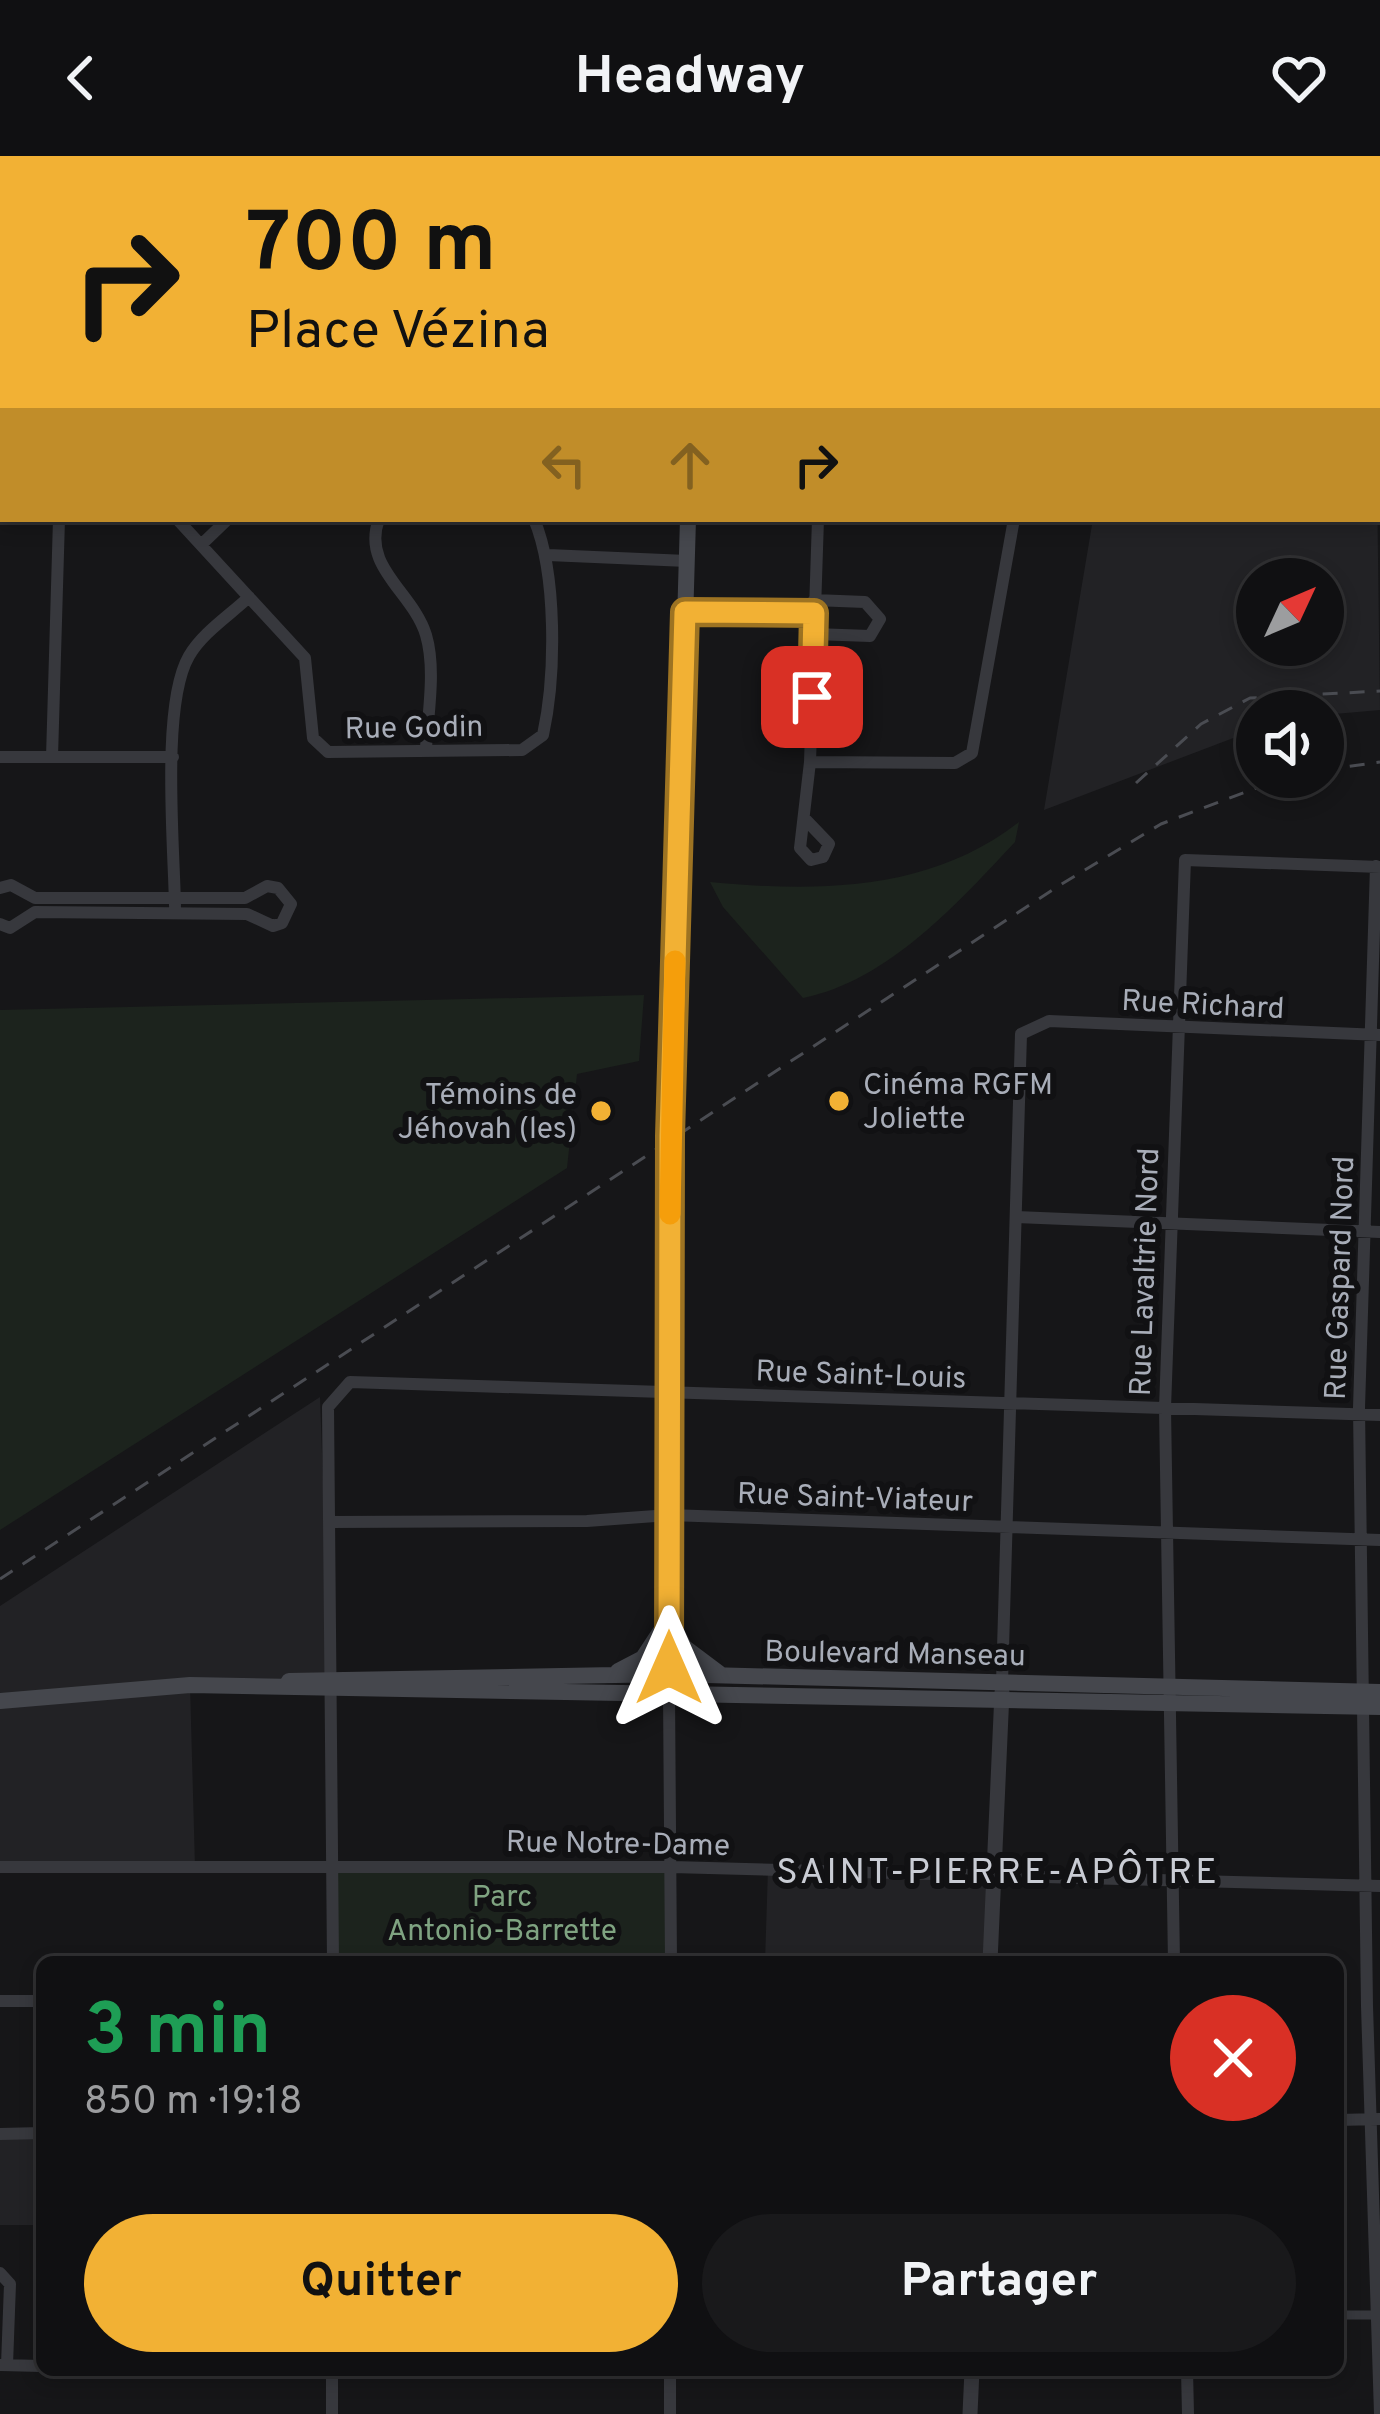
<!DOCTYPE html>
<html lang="fr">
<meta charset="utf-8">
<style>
body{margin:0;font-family:Overpass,sans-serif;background:#19191b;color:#f1f3f6;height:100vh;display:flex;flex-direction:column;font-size:45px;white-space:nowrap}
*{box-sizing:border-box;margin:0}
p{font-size:39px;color:#9c9d9f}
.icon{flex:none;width:66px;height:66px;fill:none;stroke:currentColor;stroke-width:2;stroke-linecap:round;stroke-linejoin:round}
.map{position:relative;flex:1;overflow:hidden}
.side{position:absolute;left:36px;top:1800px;width:1308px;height:420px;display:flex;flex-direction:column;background:#101012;border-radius:18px;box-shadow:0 6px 18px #0003,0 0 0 3px #303032}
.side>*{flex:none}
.banner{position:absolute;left:0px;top:0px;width:1380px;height:366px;box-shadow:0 6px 18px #0003,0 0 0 3px #303032;background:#f2b134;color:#111;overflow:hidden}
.needle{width:78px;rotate:46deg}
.buttons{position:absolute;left:1236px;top:402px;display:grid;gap:24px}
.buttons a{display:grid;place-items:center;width:108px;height:108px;border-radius:50%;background:#101012;box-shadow:0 6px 18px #0003,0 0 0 3px #303032;font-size:60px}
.pin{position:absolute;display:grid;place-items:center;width:102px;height:102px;color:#fff;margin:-51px;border-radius:24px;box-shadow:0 6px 18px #0006}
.me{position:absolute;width:132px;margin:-66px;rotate:0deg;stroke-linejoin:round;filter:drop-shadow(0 0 9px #0008)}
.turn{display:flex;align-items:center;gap:42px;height:252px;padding:0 48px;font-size:54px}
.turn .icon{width:156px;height:156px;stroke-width:2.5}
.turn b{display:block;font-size:84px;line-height:102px}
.lanes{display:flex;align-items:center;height:114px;padding:0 48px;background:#0003;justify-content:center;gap:60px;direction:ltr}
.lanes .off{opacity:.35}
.round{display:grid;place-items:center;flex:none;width:126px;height:126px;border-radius:63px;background:#19191b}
.headline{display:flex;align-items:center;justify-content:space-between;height:204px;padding:0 48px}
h1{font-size:72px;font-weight:700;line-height:90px;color:#1e9e55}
.primary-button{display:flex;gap:24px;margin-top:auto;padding:24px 48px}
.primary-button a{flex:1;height:138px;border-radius:72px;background:#f2b134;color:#111;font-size:48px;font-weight:700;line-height:138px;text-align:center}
.primary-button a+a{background:#19191b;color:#f1f3f6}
header{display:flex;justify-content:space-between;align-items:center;height:156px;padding:0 48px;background:#101012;font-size:54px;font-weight:700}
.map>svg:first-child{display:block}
.built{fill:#222225;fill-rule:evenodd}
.green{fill:#1c231d}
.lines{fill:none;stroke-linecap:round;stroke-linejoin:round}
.pedestrian{stroke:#37383d;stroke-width:9}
.minor{stroke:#37383d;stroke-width:12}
.tertiary{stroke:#37383d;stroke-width:15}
.secondary{stroke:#45474d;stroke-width:16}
.rail{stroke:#4a4c52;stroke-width:3;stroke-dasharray:15 12;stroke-linecap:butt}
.route-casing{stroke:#9d7322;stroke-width:30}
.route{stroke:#f2b134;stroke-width:21}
.slow{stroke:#f59e0b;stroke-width:21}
.poi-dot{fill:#f2b134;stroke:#111113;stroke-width:4.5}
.labels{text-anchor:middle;stroke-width:12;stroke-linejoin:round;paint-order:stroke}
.street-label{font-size:30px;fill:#a8adb8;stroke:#111113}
.poi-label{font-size:30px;fill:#a8adb8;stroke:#111113;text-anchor:start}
.park-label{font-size:30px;fill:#7fa381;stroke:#111113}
.quarter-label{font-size:36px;letter-spacing:3px;fill:#c9ccd4;stroke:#111113}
</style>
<header><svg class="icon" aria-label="back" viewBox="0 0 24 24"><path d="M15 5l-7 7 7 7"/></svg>Headway<svg class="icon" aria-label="heart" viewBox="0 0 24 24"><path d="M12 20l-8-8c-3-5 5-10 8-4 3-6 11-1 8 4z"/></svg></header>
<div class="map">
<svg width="1380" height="2258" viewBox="0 0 1380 2258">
<rect width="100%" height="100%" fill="#161618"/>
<path class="built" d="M1377 325 1380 554 1323 559 1257 555V573L1044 654 1093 363H1377ZM1323 423V489H1257V423Z
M320 1241 330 1522 190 1529 195 1710 0 1714V1450Z
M768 1712 993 1717 990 1806H765Z
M0 1975H42V2069H0Z"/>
<path class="green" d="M1019 666 1015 686C958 747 888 825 803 842L723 751 710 726C818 736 929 736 1019 666Z
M644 839 639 905 577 918 567 1012 0 1374V854Z
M334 1708 672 1711 671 1806H333Z"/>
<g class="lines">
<path class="pedestrian" d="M1338 2159H1376"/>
<path class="minor" d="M327 0 330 3
M493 3 499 0
M561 3V0
M1145 3V0
M0 87H3
M1377 163 1380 164
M0 213H3
M0 339H3
M177 363 305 502 313 582 328 596 522 594 543 579C556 520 557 418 534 363
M379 363C361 411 413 436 426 479 436 513 428 557 426 592
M202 388 228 363
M548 399 687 405
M814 444 865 446 880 463 870 480 814 478
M685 456 815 457
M0 601H173
M52 601 59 363
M810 606 955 607 972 597 1014 363
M805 663 829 688 823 701 811 704 800 692 810 606 818 363
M1376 710 1359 1252 1367 1850 1380 2258
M0 732 11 729 35 742H245L267 730 278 732 291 748 282 767 273 770 247 758 35 756 10 772 0 768
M175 750C174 690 161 548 189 500 202 477 230 459 249 441
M1016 1061 1380 1076
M329 1366 587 1365 669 1359 1380 1384
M1002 1527 1021 878 1049 865 1380 879
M669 1537 671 1806
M0 1711H672L1380 1730
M333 1806 328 1251 350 1226 1380 1259
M1174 1806 1165 1252 1185 704 1380 711
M0 1845H42
M1338 1964 1380 1963
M0 1978 42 1977
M0 2117 10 2128 7 2209
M1 2209 42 2210
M332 2214V2258
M1187 2214 1188 2258
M670 2258V2214"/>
<path class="tertiary" d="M1377 22H1380
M990 1806 1002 1536
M970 2258 972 2214"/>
<path class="secondary" d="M725 0 729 3
M700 3V0
M670 1464 684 1491 720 1518
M618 1515 643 1502 666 1467
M289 1525 669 1518 1380 1536
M669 1537 670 980 688 363
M0 1545 190 1529 1380 1551"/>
<path class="rail" d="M1323 614 1380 606
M1136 627 1201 568 1250 542 1380 535
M0 1423 1060 729 1161 668 1285 621"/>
</g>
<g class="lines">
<g class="route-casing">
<path id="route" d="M669 1512 670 980 685 456 814 457 812 541"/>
</g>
<use href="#route" class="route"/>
<path class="slow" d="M670 1058 675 805"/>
</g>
<g class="poi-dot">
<circle cx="839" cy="945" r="12"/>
<circle cx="601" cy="955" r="12"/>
</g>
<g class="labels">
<g class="street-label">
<text transform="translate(414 571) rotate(-1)" y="10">Rue Godin</text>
<text transform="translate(1203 848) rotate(3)" y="10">Rue Richard</text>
<text transform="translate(1144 1116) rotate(-88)" y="10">Rue Lavaltrie Nord</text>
<text transform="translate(1339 1122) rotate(-88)" y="10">Rue Gaspard Nord</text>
<text transform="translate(861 1218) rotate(2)" y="10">Rue Saint-Louis</text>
<text transform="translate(855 1341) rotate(2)" y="10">Rue Saint-Viateur</text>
<text transform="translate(895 1497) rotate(1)" y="10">Boulevard Manseau</text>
<text transform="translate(618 1687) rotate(1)" y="10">Rue Notre-Dame</text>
</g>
<g class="poi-label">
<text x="863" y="938">Cinéma RGFM<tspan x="863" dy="34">Joliette</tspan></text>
<text x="577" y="948" text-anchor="end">Témoins de<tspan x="577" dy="34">Jéhovah (les)</tspan></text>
</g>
<g class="park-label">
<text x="502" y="1750">Parc<tspan x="502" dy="34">Antonio-Barrette</tspan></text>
</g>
<g class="quarter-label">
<text x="998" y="1727">SAINT-PIERRE-APÔTRE</text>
</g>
</g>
</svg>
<div class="buttons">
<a><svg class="needle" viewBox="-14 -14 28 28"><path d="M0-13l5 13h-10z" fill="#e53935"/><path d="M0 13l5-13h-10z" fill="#9c9d9f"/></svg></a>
<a><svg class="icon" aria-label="sound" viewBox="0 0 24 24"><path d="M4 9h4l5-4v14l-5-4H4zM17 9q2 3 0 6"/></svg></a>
</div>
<div class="pin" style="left:812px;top:541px;background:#d93025"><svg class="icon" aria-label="arrive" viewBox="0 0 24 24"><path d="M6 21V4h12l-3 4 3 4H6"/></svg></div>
<svg class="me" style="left:669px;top:1512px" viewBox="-20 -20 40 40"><path d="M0-17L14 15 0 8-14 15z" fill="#f2b134" stroke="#fff" stroke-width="4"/></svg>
<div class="banner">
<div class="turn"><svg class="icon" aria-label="right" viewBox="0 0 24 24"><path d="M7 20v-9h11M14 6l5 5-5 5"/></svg><div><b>700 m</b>Place Vézina</div></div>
<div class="lanes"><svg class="icon off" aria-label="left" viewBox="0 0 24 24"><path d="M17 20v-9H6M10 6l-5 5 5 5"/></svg><svg class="icon off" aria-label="ahead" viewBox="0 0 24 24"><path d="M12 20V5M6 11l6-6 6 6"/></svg><svg class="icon" aria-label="right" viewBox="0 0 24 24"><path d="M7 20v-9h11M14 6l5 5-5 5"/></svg></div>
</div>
<section class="side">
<div class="headline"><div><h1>3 min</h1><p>850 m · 19:18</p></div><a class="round" style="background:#d93025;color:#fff"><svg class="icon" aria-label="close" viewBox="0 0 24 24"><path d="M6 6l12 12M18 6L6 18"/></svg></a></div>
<div class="primary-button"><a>Quitter</a><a>Partager</a></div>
</section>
</div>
